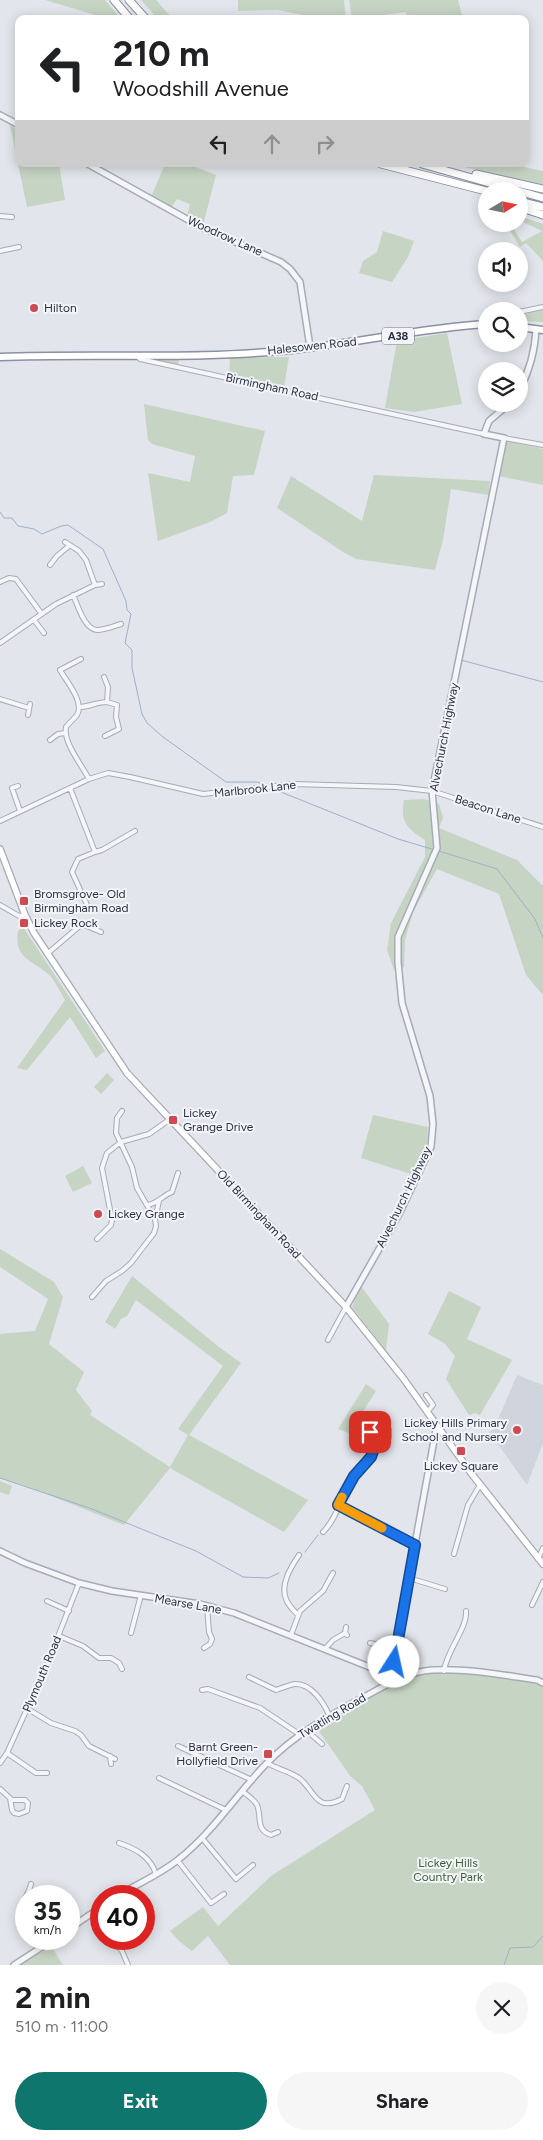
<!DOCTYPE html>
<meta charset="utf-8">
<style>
body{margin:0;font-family:Figtree,sans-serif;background:#f6f6f6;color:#202124;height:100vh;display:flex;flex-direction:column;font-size:19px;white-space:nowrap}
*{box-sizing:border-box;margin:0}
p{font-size:16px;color:#757577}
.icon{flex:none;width:28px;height:28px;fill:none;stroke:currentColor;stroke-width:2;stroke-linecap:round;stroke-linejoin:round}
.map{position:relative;height:1965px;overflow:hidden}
.sheet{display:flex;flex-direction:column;background:#fff;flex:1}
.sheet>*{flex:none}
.guide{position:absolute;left:15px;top:15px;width:514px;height:152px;border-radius:10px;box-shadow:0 2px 12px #0003;background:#fff;color:#202124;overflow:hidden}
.needle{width:32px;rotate:80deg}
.tools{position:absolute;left:478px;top:182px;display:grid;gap:10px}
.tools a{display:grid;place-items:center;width:50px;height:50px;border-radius:50%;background:#fff;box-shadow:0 2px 12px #0003;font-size:25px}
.speed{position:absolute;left:15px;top:1885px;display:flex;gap:10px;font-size:25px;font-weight:700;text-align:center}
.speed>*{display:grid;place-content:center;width:65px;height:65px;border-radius:50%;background:#fff;box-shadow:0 2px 12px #0003;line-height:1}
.speed small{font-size:12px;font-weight:400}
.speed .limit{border:8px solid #d22;background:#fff;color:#111}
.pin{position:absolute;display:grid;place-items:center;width:42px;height:42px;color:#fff;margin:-21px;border-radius:10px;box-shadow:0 2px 8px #0006}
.me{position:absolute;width:55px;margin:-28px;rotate:10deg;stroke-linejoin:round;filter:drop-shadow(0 0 4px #0008)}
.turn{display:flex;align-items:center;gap:18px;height:105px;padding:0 15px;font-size:22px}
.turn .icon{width:65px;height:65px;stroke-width:2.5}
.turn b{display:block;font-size:35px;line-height:42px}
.lanes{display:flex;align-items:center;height:48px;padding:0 15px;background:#0003;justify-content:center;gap:25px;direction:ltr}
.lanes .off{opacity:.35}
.round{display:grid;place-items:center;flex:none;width:52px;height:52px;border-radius:26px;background:#f6f6f6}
.headline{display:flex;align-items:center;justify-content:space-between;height:85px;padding:0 15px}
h1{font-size:30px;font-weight:700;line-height:38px}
.button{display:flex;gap:10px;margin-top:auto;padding:10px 15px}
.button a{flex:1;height:58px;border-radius:30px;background:#0f766e;color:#fff;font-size:20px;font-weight:700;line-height:58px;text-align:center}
.button a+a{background:#f6f6f6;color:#202124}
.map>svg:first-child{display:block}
.built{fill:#d0d4dc}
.green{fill:#c6d4c3}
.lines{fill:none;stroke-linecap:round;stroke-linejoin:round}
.stream{stroke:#9eb0ca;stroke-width:1}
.minor-casing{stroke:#a7abb5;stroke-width:6}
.tertiary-casing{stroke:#a7abb5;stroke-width:8}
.secondary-casing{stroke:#a7abb5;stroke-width:8}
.trunk-casing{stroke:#8a91a1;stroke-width:9}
.motorway-casing{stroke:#8a91a1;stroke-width:9}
.minor{stroke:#f5f6f9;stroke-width:4}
.tertiary{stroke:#f5f6f9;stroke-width:5}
.secondary{stroke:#fff;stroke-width:5.5}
.trunk{stroke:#fff;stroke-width:6}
.motorway{stroke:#fff;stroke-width:7}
.route-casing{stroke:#114b97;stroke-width:12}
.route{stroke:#1a73e8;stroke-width:9}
.slow{stroke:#f59e0b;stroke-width:9}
.poi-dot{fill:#ce4952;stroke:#f2f4f8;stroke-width:2}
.labels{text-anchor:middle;stroke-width:4;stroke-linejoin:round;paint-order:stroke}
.shield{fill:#f2f4f8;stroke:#666c79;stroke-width:1}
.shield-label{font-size:11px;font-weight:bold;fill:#2a3143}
.street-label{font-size:12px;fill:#2a3143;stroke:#f2f4f8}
.poi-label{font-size:12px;fill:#2a3143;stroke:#f2f4f8;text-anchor:start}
.park-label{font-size:12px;fill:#3c5e37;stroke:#f2f4f8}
</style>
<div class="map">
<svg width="543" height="1965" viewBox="0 0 543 1965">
<rect width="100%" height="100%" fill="#e2e5eb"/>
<path class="built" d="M517 1375 543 1385V1443L527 1485 489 1432 494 1429Z"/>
<path class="green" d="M45 0H105L121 19H109Z
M141 0H156L173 19H158Z
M238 0H344L346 19H325L277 10 238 11Z
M349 0H458L463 19H407L406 12 352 19Z
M10 125 19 131V164H59L65 200 27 207Z
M165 164H187L216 175 203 225 187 216 190 204 177 199 171 208 151 197Z
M451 164H510L543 171V185Z
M519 216 543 224V261L526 243 520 247 506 224H515L512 226 522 242 542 231 521 221 519 222Z
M383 231 414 241 408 257 392 282 359 273 363 261 377 252Z
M543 309V322L519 321V316Z
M447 333 462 404 414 412 385 408 397 341Z
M289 357 284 387 229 377 230 358Z
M179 358 178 366 148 359Z
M144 404 265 431 254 475 233 476 227 513 210 522 158 541 148 473 190 482 195 456 152 444 148 440Z
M504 440 543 449V485L498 476Z
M374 475 490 481 489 495 451 489 443 540 435 570 356 559 343 552 277 508 291 476 362 521Z
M424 799 439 804 443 818 439 828 517 860 543 886V995L526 975 499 894 437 869 413 912 405 940 404 967 394 970 387 950 391 923 425 857V840C407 828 400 823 404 800Z
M23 927 105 1051 96 1058 70 1017 27 1070 17 1068 65 1000C60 992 54 978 47 973 29 959 14 957 18 931Z
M107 1073 114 1080 101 1094 94 1087Z
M373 1115 428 1127 427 1146 414 1175 361 1158Z
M83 1166 92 1183 73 1192 65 1176Z
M0 1249 54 1282 63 1297 49 1344 84 1372 76 1390 92 1411 90 1415 170 1467 188 1435 178 1429 223 1366 136 1300 127 1316 121 1319 115 1329 105 1322 132 1276 219 1347 241 1363 189 1435 308 1500 284 1532 170 1468 124 1525 29 1487 0 1478V1334L35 1331 48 1299 0 1267Z
M361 1286 389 1324 386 1351 352 1307Z
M449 1291 481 1307 467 1339 512 1360 480 1415 475 1413 469 1415 446 1379 455 1356 444 1343 428 1334Z
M366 1384 376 1391 349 1433 338 1429Z
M0 1481 12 1486 9 1495 0 1492Z
M432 1673 470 1674 535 1682 543 1686V1965H230L208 1936 192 1951 180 1942 170 1931 203 1907 218 1926 271 1876 375 1810 362 1786 351 1777 316 1727 395 1682 411 1675Z
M50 1944 63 1965H19Z"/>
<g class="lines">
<path class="stream" d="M0 512 4 518H12L18 526 34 529 42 534 61 526 68 525 103 549 126 601 127 610 131 614 125 643 132 650V668L142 714 147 723 163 737 226 782H257L265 785
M461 660 543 682
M271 788 398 839 435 850
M439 851 497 869 535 919 543 938
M0 1478 92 1509 196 1551 243 1577 268 1578 279 1573
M305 1552 318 1535
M504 1965 510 1948 533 1947 543 1936"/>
<g class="minor-casing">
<path id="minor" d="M0 216 12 217
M0 251 19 247
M519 312 543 307
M137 356 140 359 484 434
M504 438 543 445
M65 542 79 551 86 560 95 585
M50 565 57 556 69 546
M0 582 9 578 16 579 41 613
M73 595C78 605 84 629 97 630 104 630 114 626 121 624
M34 620 44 633
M0 643 56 604 95 585 102 584
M81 659 60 670C66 681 85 702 77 715 74 719 69 723 66 727 63 742 81 764 89 779
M0 699 29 708
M79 707C89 707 97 702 107 702L108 687 104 677
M28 715 30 704
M105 736 119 729 116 717 117 705 107 702
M50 740 58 734 65 733
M18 786 12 788 20 811
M70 788 95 852 78 859 72 872 88 907
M0 821 89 779 108 773 130 777 203 794 294 784 396 787 432 791 543 827
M95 852 102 850 135 831
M0 905 19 916 25 915
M47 954 82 924 101 932
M148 1205C158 1203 162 1196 172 1192L178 1173
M155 1219 159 1201
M97 1239 111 1225 112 1220 102 1168 107 1153 121 1142 149 1134 169 1120
M92 1297 106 1281 122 1271 131 1263 154 1233 156 1226 155 1219 137 1188 132 1167 116 1133 117 1118 122 1111
M328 1340 346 1307
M426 1395 433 1405 428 1411
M338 1505 415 1545
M323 1532C336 1520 343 1494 354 1478 361 1466 370 1459 375 1445L370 1432 377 1425H385L389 1429V1438L375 1445
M454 1554 468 1505 480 1485
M538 1559 543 1548
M409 1578 445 1589
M47 1601 69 1611
M532 1605 543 1582
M298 1615C294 1611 288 1605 286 1599 280 1584 291 1567 299 1555
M346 1627 345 1633 347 1635
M131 1633 141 1595
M291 1635 300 1611 323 1591 333 1573
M59 1636 83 1646 99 1658H111L119 1663 122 1669
M370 1643 396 1649
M204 1648 210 1644 212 1639 209 1632 207 1606
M325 1649 333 1640 345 1633
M444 1671C446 1652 468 1627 466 1611
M249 1677 276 1690C282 1688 289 1685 295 1684 311 1683 324 1703 329 1715
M202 1690 208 1689 260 1708 299 1734
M28 1709 51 1723 75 1731 81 1735 89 1746 115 1759
M306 1730 322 1744
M178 1746 252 1780
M7 1753 36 1773H47
M110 1756 111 1764
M0 1763 7 1753 46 1667 79 1583
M267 1763C277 1769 289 1771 299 1778 315 1790 315 1813 342 1799L347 1786
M159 1778 226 1810
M0 1789 10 1798 12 1810 14 1813 19 1814 27 1811 28 1803 25 1800H11
M242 1791C247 1795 254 1799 257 1805 262 1816 255 1830 271 1835L278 1832
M202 1838 236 1879 253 1865
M119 1843C136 1849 150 1856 156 1874
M178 1861 211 1903 224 1894
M91 1914 101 1926
M26 1923C14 1909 28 1898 31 1884
M113 1939 122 1951 128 1965"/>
</g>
<g class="tertiary-casing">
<path id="tertiary" d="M0 115 19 125
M88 164 201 227 281 262 290 269 300 282 310 347
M519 391C529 372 535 351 536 329
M346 1307 399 1214 431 1147 433 1124 430 1096 402 1003 398 962V937L437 848 432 791 504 438 484 434 489 421 509 404
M0 1551 25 1563 79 1583 112 1591 200 1604 234 1613 387 1674 401 1677
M391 1675 437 1424
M118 1896C138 1883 161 1874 179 1859 213 1832 236 1795 266 1764 294 1735 327 1717 362 1698 385 1686 405 1672 432 1670 466 1668 503 1675 537 1680L543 1683
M69 1929 101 1907
M14 1965 54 1939"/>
</g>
<g class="secondary-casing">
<path id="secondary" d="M0 849 25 915 34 933 127 1073 346 1307 403 1378 471 1473 543 1564"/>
</g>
<g class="trunk-casing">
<path id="trunk" d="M519 327 543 330
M0 357C97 353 195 360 291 350 357 343 421 328 486 324"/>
</g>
<g class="motorway-casing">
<path id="motorway" d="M114 0 130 19
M129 0 146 19
M381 164 486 191
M422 164 543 198
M476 174 543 189
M519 201 543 207
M519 207 543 215"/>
</g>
<use href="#minor" class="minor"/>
<use href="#tertiary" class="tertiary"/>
<use href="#secondary" class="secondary"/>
<use href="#trunk" class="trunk"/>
<use href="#motorway" class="motorway"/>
</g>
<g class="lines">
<g class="route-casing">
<path id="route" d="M370 1432 375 1445 371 1457 354 1476 338 1505 415 1545 394 1662"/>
</g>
<use href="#route" class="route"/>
<path class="slow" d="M342 1497 338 1505 382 1528"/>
</g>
<g class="poi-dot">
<circle cx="34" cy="308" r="5"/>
<rect x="19" y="896" width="10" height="10" rx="2.5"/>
<rect x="19" y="918" width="10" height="10" rx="2.5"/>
<rect x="168" y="1115" width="10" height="10" rx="2.5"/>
<circle cx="98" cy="1214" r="5"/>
<circle cx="517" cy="1430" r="5"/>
<rect x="456" y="1446" width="10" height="10" rx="2.5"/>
<rect x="263" y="1749" width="10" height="10" rx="2.5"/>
</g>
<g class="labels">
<rect class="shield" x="382" y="327.5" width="32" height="17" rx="4"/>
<g class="shield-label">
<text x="398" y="340">A38</text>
</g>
<g class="street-label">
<text transform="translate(225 236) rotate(24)" y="4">Woodrow Lane</text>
<text transform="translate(312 346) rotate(-6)" y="4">Halesowen Road</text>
<text transform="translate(272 387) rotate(12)" y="4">Birmingham Road</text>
<text transform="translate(444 737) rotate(-79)" y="4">Alvechurch Highway</text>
<text transform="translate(255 789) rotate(-6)" y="4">Marlbrook Lane</text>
<text transform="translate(488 809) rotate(18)" y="4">Beacon Lane</text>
<text transform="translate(404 1197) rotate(-64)" y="4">Alvechurch Highway</text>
<text transform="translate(259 1214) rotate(47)" y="4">Old Birmingham Road</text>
<text transform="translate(188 1604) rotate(10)" y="4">Mearse Lane</text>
<text transform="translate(42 1674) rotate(-67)" y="4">Plymouth Road</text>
<text transform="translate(332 1716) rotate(-31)" y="4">Twatling Road</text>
</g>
<g class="poi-label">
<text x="44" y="312">Hilton</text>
<text x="34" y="898">Bromsgrove- Old<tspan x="34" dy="14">Birmingham Road</tspan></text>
<text x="34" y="927">Lickey Rock</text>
<text x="183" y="1117">Lickey<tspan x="183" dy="14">Grange Drive</tspan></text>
<text x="108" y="1218">Lickey Grange</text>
<text x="507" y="1427" text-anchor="end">Lickey Hills Primary<tspan x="507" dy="14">School and Nursery</tspan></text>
<text x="461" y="1470" text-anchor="middle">Lickey Square</text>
<text x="258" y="1751" text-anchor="end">Barnt Green-<tspan x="258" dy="14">Hollyfield Drive</tspan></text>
</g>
<g class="park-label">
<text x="448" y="1867">Lickey Hills<tspan x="448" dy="14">Country Park</tspan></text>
</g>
</g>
</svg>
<div class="tools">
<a><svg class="needle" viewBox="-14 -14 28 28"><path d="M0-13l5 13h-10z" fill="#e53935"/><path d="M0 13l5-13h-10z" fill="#757577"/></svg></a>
<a><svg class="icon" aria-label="sound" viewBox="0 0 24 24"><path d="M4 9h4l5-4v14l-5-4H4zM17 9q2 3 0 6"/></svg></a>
<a><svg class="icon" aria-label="search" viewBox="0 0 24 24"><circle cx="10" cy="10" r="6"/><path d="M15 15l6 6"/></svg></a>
<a><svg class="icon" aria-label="layers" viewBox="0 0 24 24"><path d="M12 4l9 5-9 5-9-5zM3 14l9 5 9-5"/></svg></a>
</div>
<div class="speed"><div>35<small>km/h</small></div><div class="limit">40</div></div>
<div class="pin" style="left:370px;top:1432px;background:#d93025"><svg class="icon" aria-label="arrive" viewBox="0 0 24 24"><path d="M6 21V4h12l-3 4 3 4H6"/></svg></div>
<svg class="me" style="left:394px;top:1662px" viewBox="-20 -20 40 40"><circle r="19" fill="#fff"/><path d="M0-13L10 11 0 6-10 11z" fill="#1a73e8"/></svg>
<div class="guide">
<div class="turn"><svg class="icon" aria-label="left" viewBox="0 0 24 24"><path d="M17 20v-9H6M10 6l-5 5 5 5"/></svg><div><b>210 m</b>Woodshill Avenue</div></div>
<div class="lanes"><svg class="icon" aria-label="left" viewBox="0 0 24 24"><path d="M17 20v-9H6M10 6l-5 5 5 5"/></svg><svg class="icon off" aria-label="ahead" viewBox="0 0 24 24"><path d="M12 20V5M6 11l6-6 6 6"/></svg><svg class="icon off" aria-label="right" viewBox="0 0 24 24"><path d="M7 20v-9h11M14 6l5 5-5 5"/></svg></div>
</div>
</div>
<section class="sheet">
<div class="headline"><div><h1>2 min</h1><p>510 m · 11:00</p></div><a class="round"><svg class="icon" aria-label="close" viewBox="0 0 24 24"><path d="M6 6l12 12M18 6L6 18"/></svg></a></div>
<div class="button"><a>Exit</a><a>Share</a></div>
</section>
